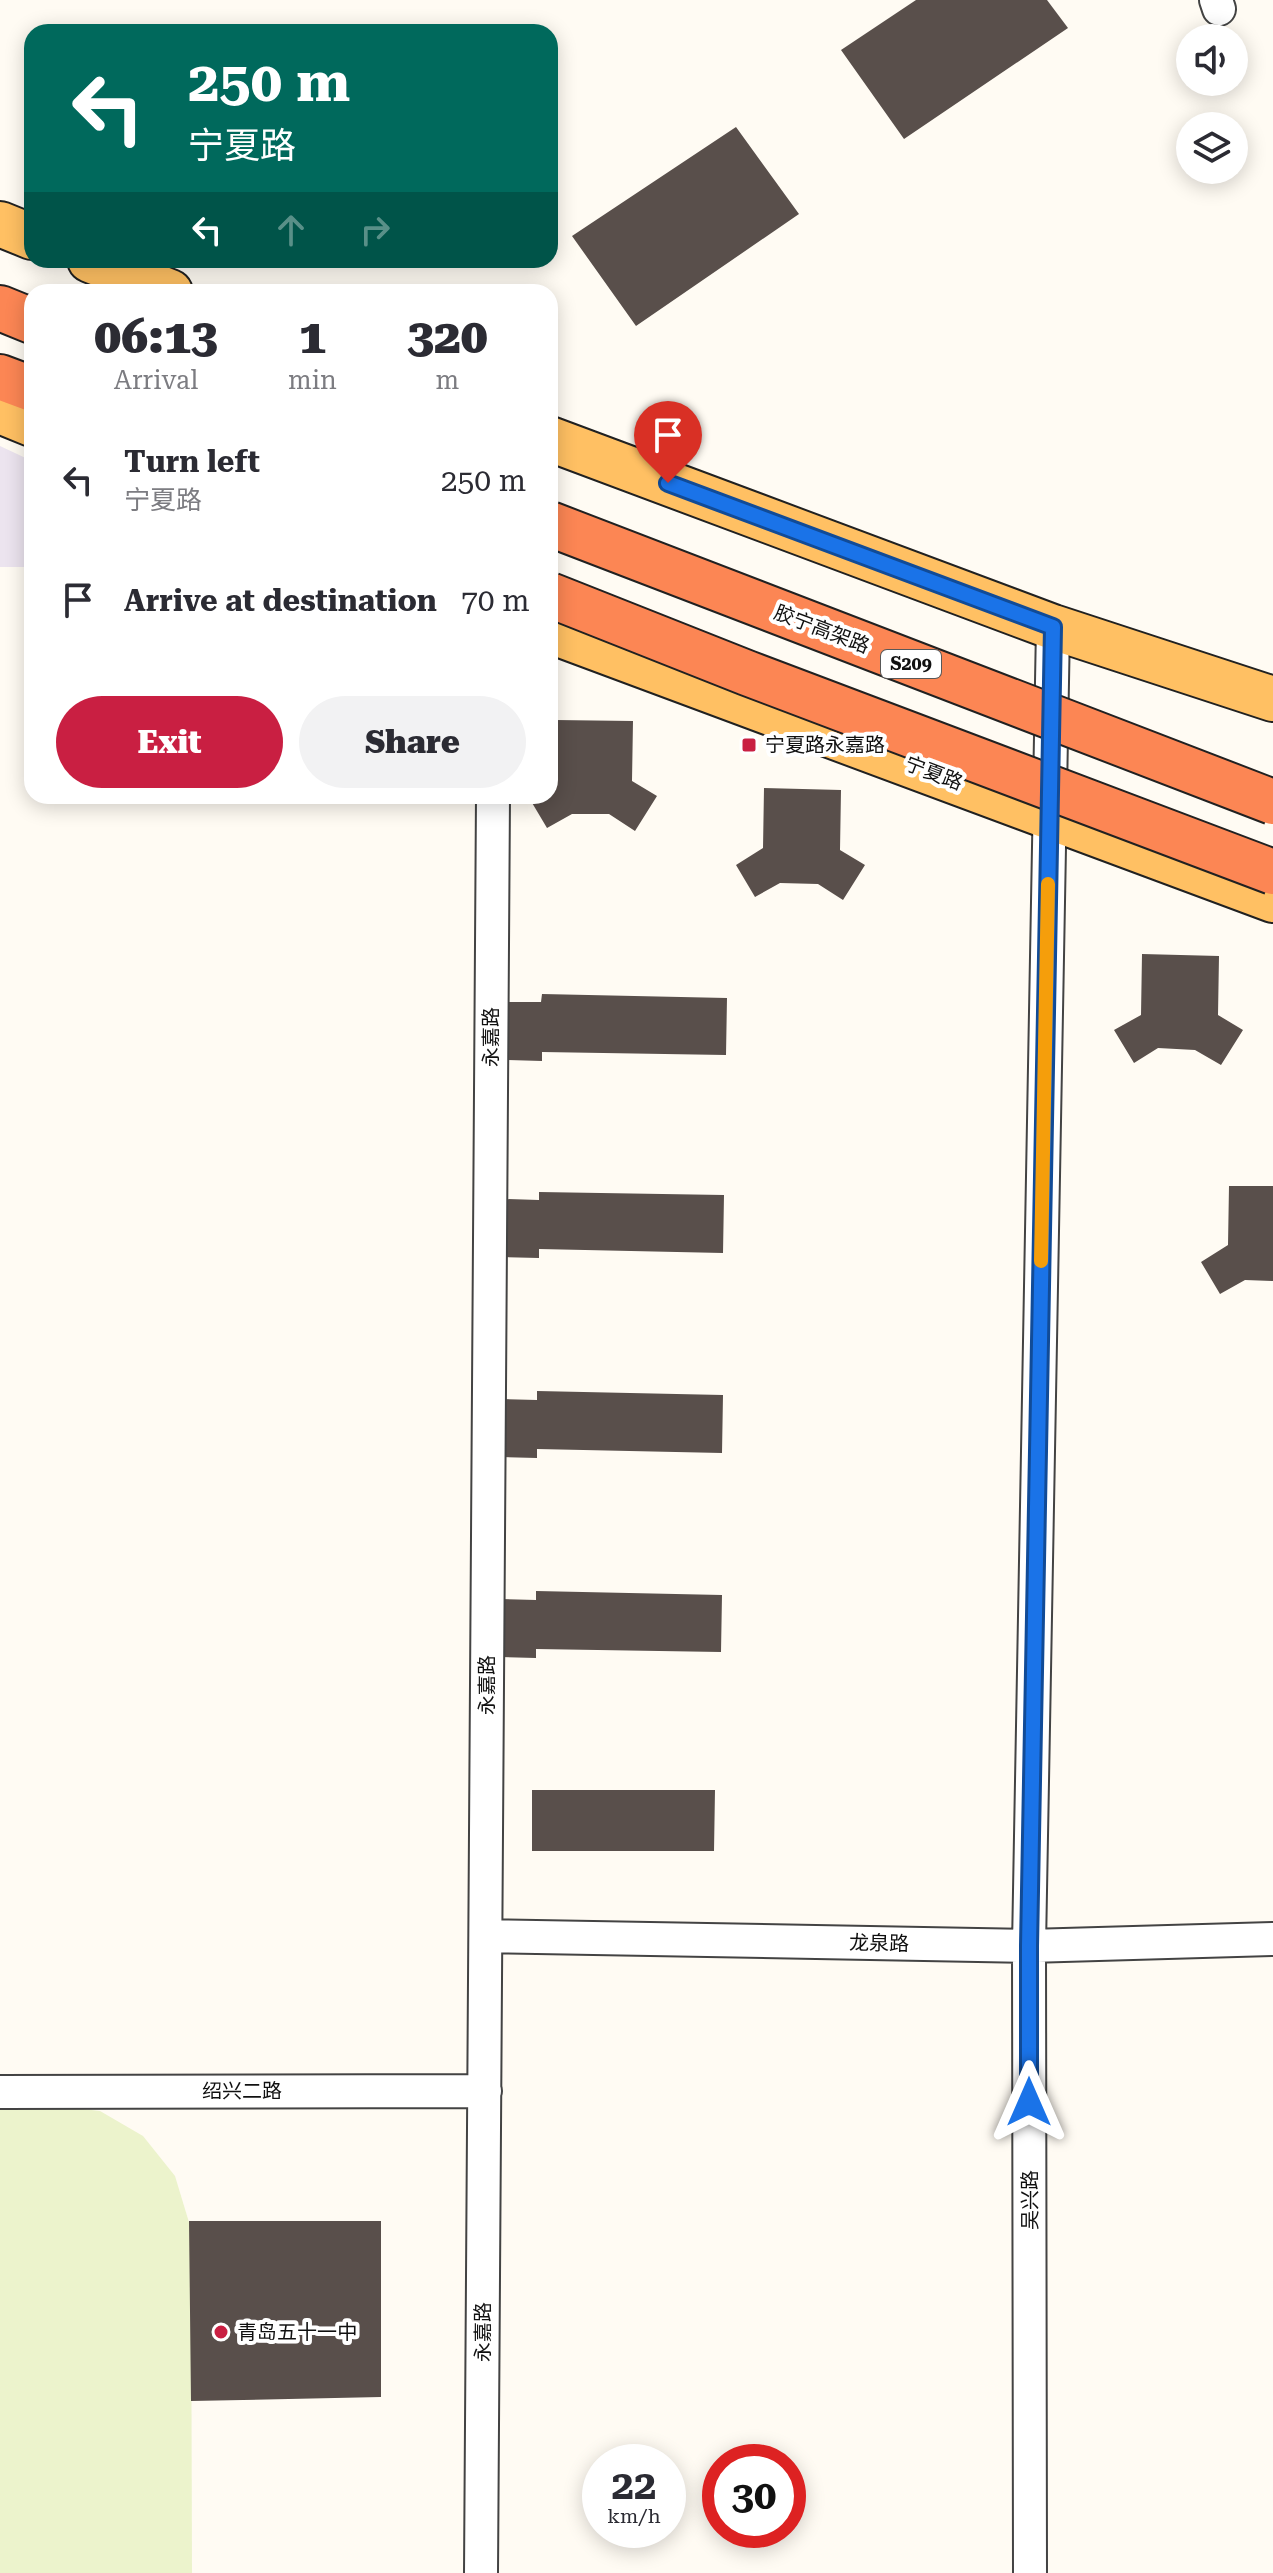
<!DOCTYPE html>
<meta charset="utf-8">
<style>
body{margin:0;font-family:"Roboto Serif","Noto Sans SC",serif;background:#f2f2f3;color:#2b2b33;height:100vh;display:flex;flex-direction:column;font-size:30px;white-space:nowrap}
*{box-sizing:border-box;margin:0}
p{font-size:26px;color:#7c7c81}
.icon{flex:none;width:44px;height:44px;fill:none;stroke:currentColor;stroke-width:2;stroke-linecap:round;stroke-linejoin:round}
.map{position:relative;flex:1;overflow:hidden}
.side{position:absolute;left:24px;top:284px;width:534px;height:520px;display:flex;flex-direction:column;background:#fff;border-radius:24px;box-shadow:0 4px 20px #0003}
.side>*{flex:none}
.hud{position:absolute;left:24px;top:24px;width:534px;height:244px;border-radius:24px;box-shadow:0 4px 20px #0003;background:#00695c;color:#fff;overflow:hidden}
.controls{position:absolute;left:1176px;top:24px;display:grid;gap:16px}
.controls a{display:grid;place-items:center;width:72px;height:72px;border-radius:50%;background:#fff;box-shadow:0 4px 20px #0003;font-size:40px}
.speed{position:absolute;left:582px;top:2444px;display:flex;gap:16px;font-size:40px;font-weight:700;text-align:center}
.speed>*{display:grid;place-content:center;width:104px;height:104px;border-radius:50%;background:#fff;box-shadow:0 4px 20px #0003;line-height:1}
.speed small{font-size:20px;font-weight:400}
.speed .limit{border:12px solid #d22;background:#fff;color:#111}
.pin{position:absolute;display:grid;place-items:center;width:68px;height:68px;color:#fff;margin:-82px -34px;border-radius:50% 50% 50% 0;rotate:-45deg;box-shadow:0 0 8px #0007}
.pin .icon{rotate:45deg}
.me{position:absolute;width:88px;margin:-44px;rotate:0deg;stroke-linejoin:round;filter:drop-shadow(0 0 6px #0008)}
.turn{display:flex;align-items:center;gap:28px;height:168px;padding:0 32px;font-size:36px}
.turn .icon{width:104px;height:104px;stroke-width:2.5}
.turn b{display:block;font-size:56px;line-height:68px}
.lanes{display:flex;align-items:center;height:76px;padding:0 32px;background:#0003;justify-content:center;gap:40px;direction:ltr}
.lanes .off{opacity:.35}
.eta{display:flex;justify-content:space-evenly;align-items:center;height:136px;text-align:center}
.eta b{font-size:48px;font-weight:800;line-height:56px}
.primary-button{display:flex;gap:16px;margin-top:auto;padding:16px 32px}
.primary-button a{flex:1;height:92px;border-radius:48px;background:#c91f42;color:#fff;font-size:32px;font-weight:800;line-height:92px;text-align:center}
.primary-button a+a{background:#f2f2f3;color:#2b2b33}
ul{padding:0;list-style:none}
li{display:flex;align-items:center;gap:24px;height:120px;padding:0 32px}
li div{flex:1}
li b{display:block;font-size:30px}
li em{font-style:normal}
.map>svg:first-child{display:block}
.industrial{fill:#ece4ef}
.pitch{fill:#ecf3cc}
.building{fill:#594f4b}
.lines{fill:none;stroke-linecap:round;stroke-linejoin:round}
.street-casing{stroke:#434343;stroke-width:36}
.primary-casing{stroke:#212121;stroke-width:48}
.highway-casing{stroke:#212121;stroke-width:48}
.street{stroke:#fff;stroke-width:32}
.primary{stroke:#ffc063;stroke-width:44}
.highway{stroke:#fc8654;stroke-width:44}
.highway-bridge-casing{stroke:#212121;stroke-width:48;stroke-linecap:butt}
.highway-bridge{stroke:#fc8654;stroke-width:44}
.route-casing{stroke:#114b97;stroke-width:20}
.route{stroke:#1a73e8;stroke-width:14}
.slow{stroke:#f59e0b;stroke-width:14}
.poi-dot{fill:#c91f42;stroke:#fff;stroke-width:3}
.labels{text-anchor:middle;stroke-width:8;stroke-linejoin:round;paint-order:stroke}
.shield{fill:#fff;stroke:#585858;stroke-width:2}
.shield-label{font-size:18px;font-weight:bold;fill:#101010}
.street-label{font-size:20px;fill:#101010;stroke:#fff}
.poi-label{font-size:20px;fill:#101010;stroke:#fff;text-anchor:start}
</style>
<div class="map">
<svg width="1273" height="2573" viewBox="0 0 1273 2573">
<rect width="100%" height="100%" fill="#fffbf3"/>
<path class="industrial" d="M0 446 32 461V567H0Z"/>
<path class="pitch" d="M0 2104H42L100 2111 143 2136 175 2176 191 2229 192 2573H0Z"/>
<path class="building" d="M916 0H1047L1068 28 904 139 841 50Z
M736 127 799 214 636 326 572 236Z
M555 720 633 721 632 781 657 796 635 831 609 814H572L547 828 528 796H550V782L555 779Z
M764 788 841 790 840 850 865 865 843 900 818 884 780 883 755 897 736 865 763 848Z
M1142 954 1219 956 1218 1015 1243 1030 1221 1065 1195 1050 1158 1048 1134 1063 1114 1030 1141 1015Z
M542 994 727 998 726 1055 542 1052V1061L505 1060 507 1002H541Z
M1229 1186H1273V1281L1245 1280 1220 1294 1201 1262 1228 1245Z
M539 1192 724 1195 723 1253 539 1249V1258L503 1257 504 1199 539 1200Z
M537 1391 723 1395 722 1453 537 1449V1458L501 1457 503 1399 537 1400Z
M536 1591 722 1595 721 1652 536 1649V1658L500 1657 502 1599 536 1600Z
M532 1790H715L714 1851H532Z
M189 2221H381V2397L191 2401Z"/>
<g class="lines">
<g class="street-casing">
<path id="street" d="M1216 0 1219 9
M486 1936 1029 1946 1273 1939
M0 2092 485 2091
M481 2573 493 796
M1030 2573 1029 1946 1053 627"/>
</g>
<g class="primary-casing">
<path id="primary" d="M0 224 32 237
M90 260 170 292
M0 411 32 424
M550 439 1053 627 1273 699
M550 631 1273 900"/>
</g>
<g class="highway-casing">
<path id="highway" d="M0 308 32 321
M0 377 32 389"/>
</g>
<use href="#street" class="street"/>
<use href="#primary" class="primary"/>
<use href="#highway" class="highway"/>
<g class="highway-bridge-casing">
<path id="highway-bridge" d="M550 524 1273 802
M550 595 747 673 1273 872"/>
</g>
<use href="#highway-bridge" class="highway-bridge"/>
</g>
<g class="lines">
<g class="route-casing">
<path id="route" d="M668 483 1053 627 1029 1946V2102"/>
</g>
<use href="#route" class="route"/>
<path class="slow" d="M1041 1261 1048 884"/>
</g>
<g class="poi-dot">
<rect x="741" y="737" width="16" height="16" rx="4"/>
<circle cx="221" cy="2332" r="8"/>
</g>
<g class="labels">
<rect class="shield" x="881" y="650" width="60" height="28" rx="6"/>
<g class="shield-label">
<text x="911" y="670">S209</text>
</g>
<g class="street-label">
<text transform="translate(822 629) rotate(21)" y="7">胶宁高架路</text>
<text transform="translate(934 773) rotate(21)" y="7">宁夏路</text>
<text transform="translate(491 1037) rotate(-90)" y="7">永嘉路</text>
<text transform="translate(487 1685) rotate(-90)" y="7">永嘉路</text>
<text transform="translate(879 1943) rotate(1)" y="7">龙泉路</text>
<text x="242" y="2098">绍兴二路</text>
<text transform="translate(1030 2200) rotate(-90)" y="7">吴兴路</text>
<text transform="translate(483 2332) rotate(-90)" y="7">永嘉路</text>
</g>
<g class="poi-label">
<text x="765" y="752">宁夏路永嘉路</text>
<text x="237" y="2339">青岛五十一中</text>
</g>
</g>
</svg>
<div class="controls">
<a><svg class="icon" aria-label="sound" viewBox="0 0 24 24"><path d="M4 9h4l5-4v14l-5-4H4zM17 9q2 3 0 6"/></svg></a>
<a><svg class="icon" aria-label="layers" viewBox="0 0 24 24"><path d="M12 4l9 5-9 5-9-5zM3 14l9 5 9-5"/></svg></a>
</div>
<div class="speed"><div>22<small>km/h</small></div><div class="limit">30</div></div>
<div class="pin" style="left:668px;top:483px;background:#d93025"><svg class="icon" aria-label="arrive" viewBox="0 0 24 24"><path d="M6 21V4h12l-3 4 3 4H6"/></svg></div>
<svg class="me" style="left:1029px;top:2102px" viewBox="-20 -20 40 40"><path d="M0-17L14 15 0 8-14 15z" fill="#1a73e8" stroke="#fff" stroke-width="4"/></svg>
<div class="hud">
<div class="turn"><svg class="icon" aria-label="left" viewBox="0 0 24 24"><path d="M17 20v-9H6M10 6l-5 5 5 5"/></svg><div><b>250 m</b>宁夏路</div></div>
<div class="lanes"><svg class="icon" aria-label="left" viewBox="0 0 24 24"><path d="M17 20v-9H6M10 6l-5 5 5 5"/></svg><svg class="icon off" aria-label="ahead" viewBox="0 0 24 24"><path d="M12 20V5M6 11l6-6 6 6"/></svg><svg class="icon off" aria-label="right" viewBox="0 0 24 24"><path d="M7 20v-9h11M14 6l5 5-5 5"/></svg></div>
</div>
<section class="side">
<div class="eta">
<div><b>06:13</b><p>Arrival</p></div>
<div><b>1</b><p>min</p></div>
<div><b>320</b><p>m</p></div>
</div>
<ul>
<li><svg class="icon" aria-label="left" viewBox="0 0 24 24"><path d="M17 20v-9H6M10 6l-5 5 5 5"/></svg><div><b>Turn left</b><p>宁夏路</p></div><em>250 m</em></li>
<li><svg class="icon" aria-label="arrive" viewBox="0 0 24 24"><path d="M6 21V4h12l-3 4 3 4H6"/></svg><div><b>Arrive at destination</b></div><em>70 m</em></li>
</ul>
<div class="primary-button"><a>Exit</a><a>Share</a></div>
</section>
</div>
